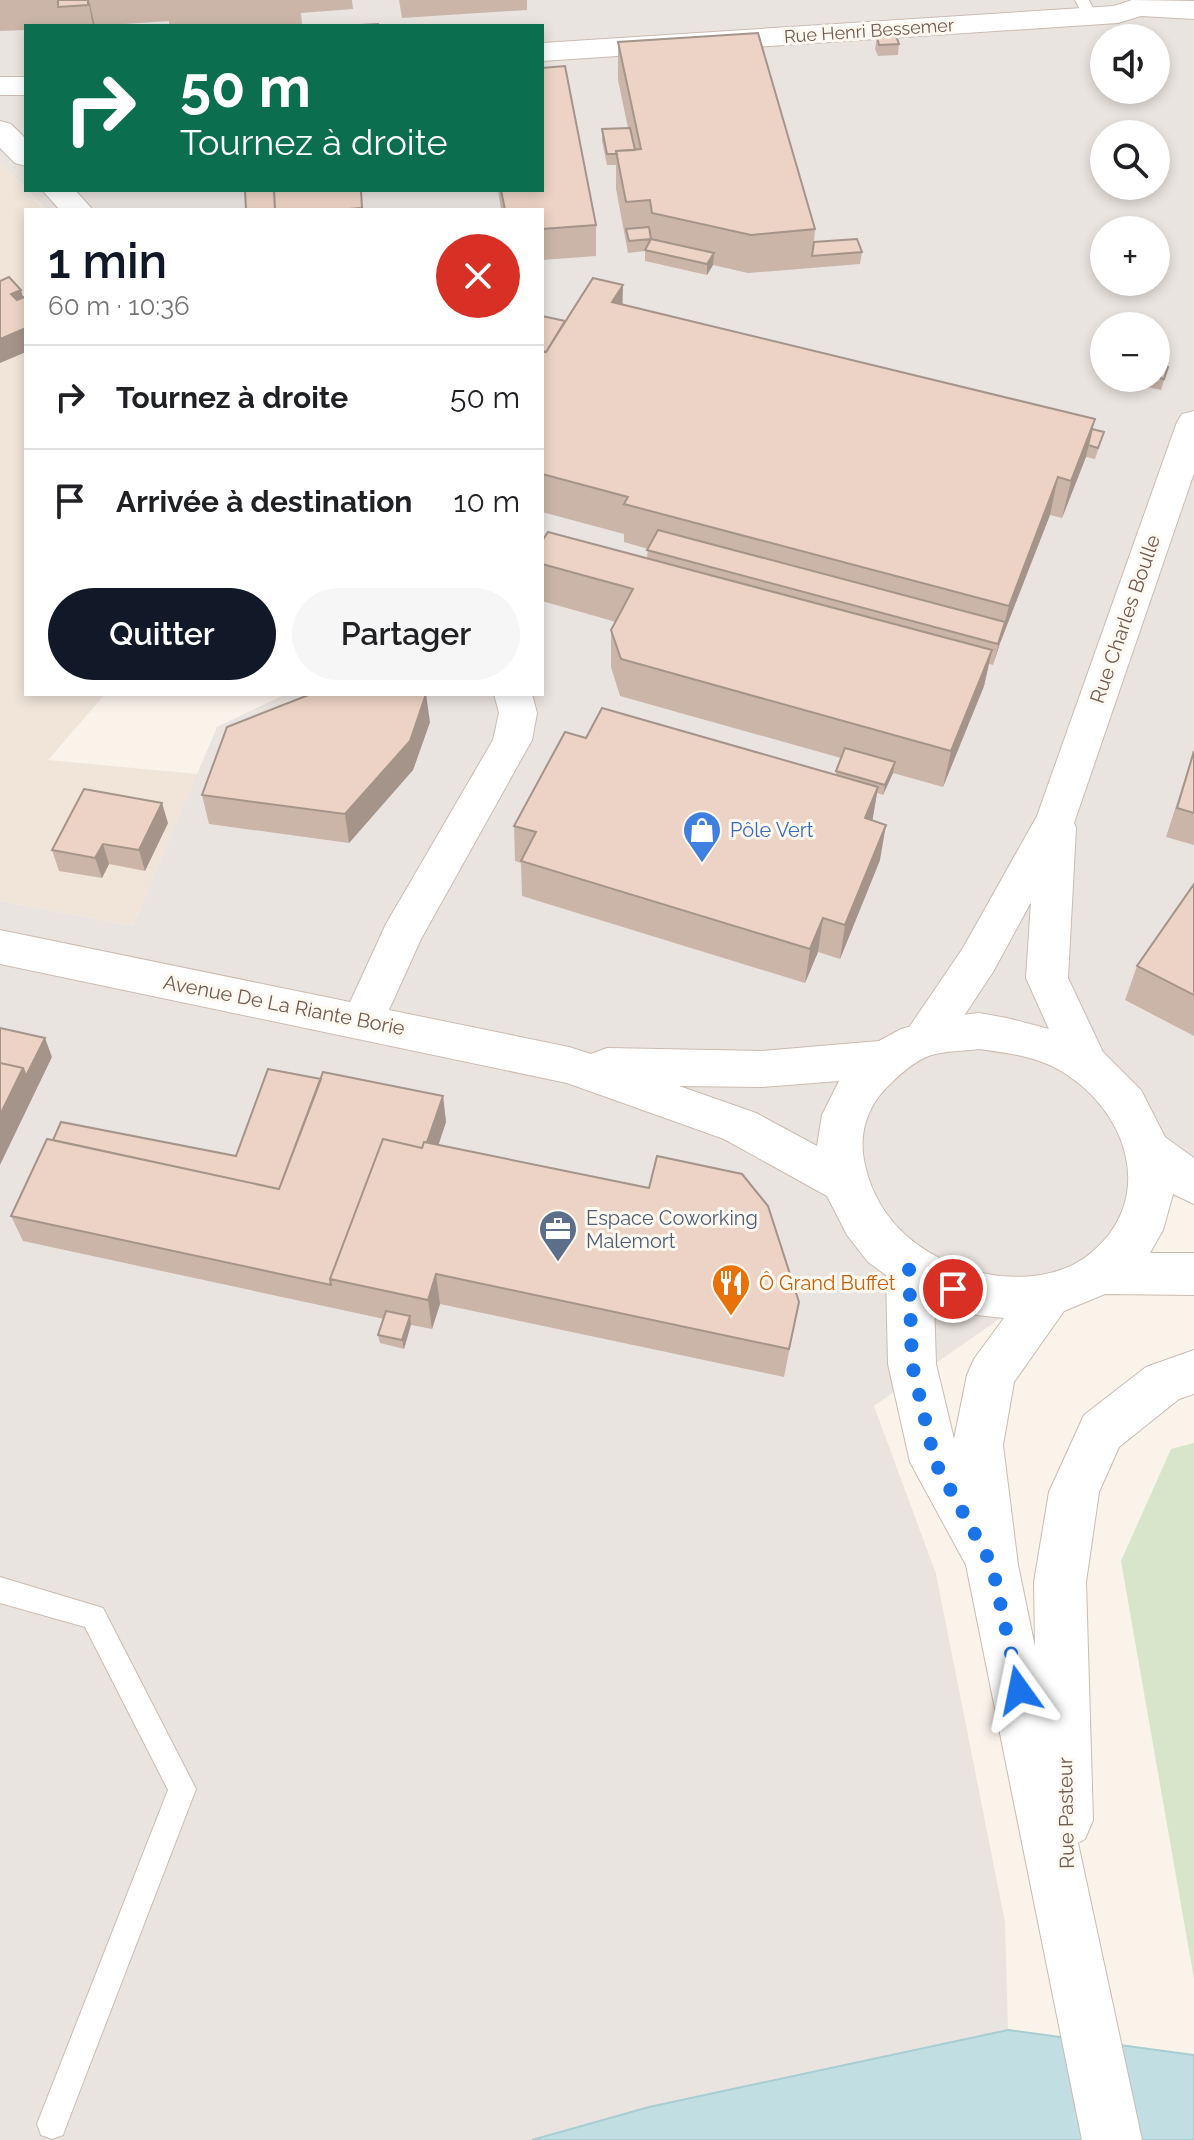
<!DOCTYPE html>
<html lang="fr">
<meta charset="utf-8">
<style>
body{margin:0;font-family:Raleway,sans-serif;background:#f6f6f6;color:#202124;height:100vh;display:flex;flex-direction:column;font-size:30px;white-space:nowrap}
*{box-sizing:border-box;margin:0}
p{font-size:26px;color:#757577}
.icon{flex:none;width:44px;height:44px;fill:none;stroke:currentColor;stroke-width:2;stroke-linecap:round;stroke-linejoin:round}
.map{position:relative;flex:1;overflow:hidden}
.drawer{position:absolute;left:24px;top:208px;width:520px;height:488px;display:flex;flex-direction:column;background:#fff;border-radius:0px;box-shadow:0 4px 12px #0003}
.drawer>*{flex:none}
.top-card{position:absolute;left:24px;top:24px;width:520px;height:168px;border-radius:0px;box-shadow:0 4px 12px #0003;background:#0b6e4f;color:#fff;overflow:hidden}
.tools{position:absolute;left:1090px;top:24px;display:grid;gap:16px}
.tools a{display:grid;place-items:center;width:80px;height:80px;border-radius:50%;background:#fff;box-shadow:0 4px 12px #0003;font-size:40px}
.pin{position:absolute;display:grid;place-items:center;width:68px;height:68px;color:#fff;margin:-34px;border:4px solid #fff;border-radius:50%;box-shadow:0 2px 8px #0007}
.me{position:absolute;width:88px;margin:-44px;rotate:348deg;stroke-linejoin:round;filter:drop-shadow(0 0 6px #0008)}
.turn{display:flex;align-items:center;gap:28px;height:168px;padding:0 24px;font-size:36px}
.turn .icon{width:104px;height:104px;stroke-width:2.5}
.turn b{display:block;font-size:56px;line-height:68px}
.round{display:grid;place-items:center;flex:none;width:84px;height:84px;border-radius:42px;background:#f6f6f6}
.overview{display:flex;align-items:center;justify-content:space-between;height:136px;padding:0 24px}
h1{font-size:48px;font-weight:600;line-height:60px;color:#111827}
.primary-button{display:flex;gap:16px;margin-top:auto;padding:16px 24px}
.primary-button a{flex:1;height:92px;border-radius:48px;background:#111827;color:#fff;font-size:32px;font-weight:600;line-height:92px;text-align:center}
.primary-button a+a{background:#f6f6f6;color:#202124}
ul{padding:0;list-style:none}
li{display:flex;align-items:center;gap:24px;height:104px;padding:0 24px;border-top:2px solid #e0e0e0}
li div{flex:1}
li b{display:block;font-size:30px}
li em{font-style:normal}
.map>svg:first-child{display:block}
.residential{fill:#f1e5da}
.industrial{fill:#eae4e0;fill-rule:evenodd}
.green{fill:#d7e6ca}
.water{fill:#c1dee2;stroke:#a8cdd2;stroke-width:2}
.lines{fill:none;stroke-linecap:round;stroke-linejoin:round}
.service-casing{stroke:#cbbbb1;stroke-width:2}
.minor-casing{stroke:#cbbbb1;stroke-width:2}
.tertiary-casing{stroke:#cbbbb1;stroke-width:2}
.service{fill:#fff;fill-rule:evenodd}
.minor{fill:#fff;fill-rule:evenodd}
.tertiary{fill:#fff;fill-rule:evenodd}
.wall{fill:#cbb5a9}
.shaded-wall{fill:#a5948a}
.building{fill:#ecd3c5;stroke:#a5948a;stroke-width:2}
.route{stroke:#1a73e8;stroke-width:14;stroke-dasharray:0 25.2}
.labels{text-anchor:middle;stroke-width:6;stroke-linejoin:round;paint-order:stroke}
.far-street-label{font-size:18px;fill:#725b51;stroke:#fdf8f0}
.street-label{font-size:20px;fill:#725b51;stroke:#fdf8f0}
.shop-label{font-size:20px;fill:#366cbe;stroke:#fdf8f0;text-anchor:start}
.service-label{font-size:20px;fill:#4e5e75;stroke:#fdf8f0;text-anchor:start}
.food-label{font-size:20px;fill:#c56008;stroke:#fdf8f0;text-anchor:start}
</style>
<div class="map">
<svg width="1194" height="2140" viewBox="0 0 1194 2140">
<rect width="100%" height="100%" fill="#faf3ea"/>
<path class="residential" d="M0 162 45 210H26V694H105L48 760 198 774 133 926 0 901Z"/>
<path class="industrial" d="M0 0H1194V1184L874 1406 936 1574 1005 1922 1008 2030 649 2107 532 2140H0V901L133 926 217 727 286 694H542V210H46L27 190H542V26H26V189L0 162ZM1104 38H1156V90H1104ZM1104 134H1156V186H1104ZM1104 230H1156V282H1104ZM1104 326H1156V378H1104Z"/>
<path class="green" d="M1194 1443V1979L1121 1561 1171 1449Z"/>
<path class="water" d="M1008 2030 1194 2055V2140H532L649 2107Z"/>
<g class="lines">
<g class="service-casing">
<path id="service" d="M1075 0H1089L1097 16 1095 19H1085Z
M0 1577 103 1608 196 1789 67 2124 63 2135 52 2139 41 2135 37 2124 168 1790 85 1627 0 1603Z"/>
</g>
<g class="minor-casing">
<path id="minor" d="M1132 0 1194 1V19L1141 16 1118 23 542 61V43L1114 6Z
M0 77H26V95H0Z
M0 121 11 124 26 139V166L15 163 0 148Z
M42 190H75L93 210H60Z
M1194 411V473L1074 823 1076 828 1068 978 1109 1065 1103 1078 1087 1083 1071 1078 1065 1065 1026 978 1031 902 993 972 940 1052 925 1057 910 1052 903 1039 910 1026 963 948 1037 816 1177 422 1182 414Z
M494 694H532L537 713 532 740 421 939 379 1032 364 1038 349 1032 342 1020 386 924 493 740 499 713Z"/>
</g>
<g class="tertiary-casing">
<path id="tertiary" d="M0 930 569 1047 591 1054 607 1048 762 1051 879 1041 901 1029 945 1017 979 1013 1007 1018 1064 1033 1103 1052 1141 1090 1165 1137 1194 1158V1204L1173 1194 1163 1230 1150 1253H1194V1295L1105 1294 1064 1311 1014 1382 1003 1445 1018 1565 1035 1647 1034 1582 1049 1492 1084 1415 1146 1367 1194 1350V1394L1179 1399 1119 1447 1099 1492 1086 1582 1093 1820 1085 1839 1078 1843 1142 2140H1082L966 1565 910 1462 888 1364 886 1275 868 1262 847 1235 827 1196 724 1139 567 1083 0 964ZM979 1049C1007 1053 1036 1056 1061 1071 1127 1110 1157 1197 1092 1252 1067 1274 1032 1279 1000 1276 936 1268 879 1230 865 1165 858 1136 866 1108 887 1087 899 1075 914 1061 931 1055 946 1051 963 1051 979 1049ZM839 1081 822 1115 817 1146 756 1113 679 1086 762 1087ZM934 1301 977 1315 1004 1318 974 1359 967 1375 954 1439 936 1364Z"/>
</g>
<use href="#service" class="service"/>
<use href="#minor" class="minor"/>
<use href="#tertiary" class="tertiary"/>
</g>
<path class="wall" d="M0 0H352L353 9 301 13 302 24 267 26H169V21L95 26H26V30L0 31Z
M399 0H527V10L402 18Z
M877 37 899 44 898 55 878 56 875 49Z
M618 42 815 229 814 242 862 252 860 264 748 273 713 265 707 275 645 261V251L628 253 616 189V165H607L602 141V129L628 128 618 80Z
M498 190H542L596 225V256L542 260V210H501Z
M622 305 1095 419 1092 429 1104 432 1095 459 1086 457 1062 518 1050 515 1000 643 993 665 989 664 984 686 943 787 893 773 883 795 877 793 872 821 880 860 840 959 818 952 805 983 522 896 521 863 515 861 514 826 586 738 835 775 841 758 620 696 611 667V630L616 622 542 601V541L647 558 648 549 624 542V534L542 512V316L565 321Z
M1156 364 1168 367 1161 390 1112 379 1156 378Z
M430 722 413 770 349 843 209 824 202 795Z
M1194 750V845L1166 837Z
M168 823 145 871 109 864 102 878 59 871 52 850Z
M1194 884V1036L1125 1000 1137 966Z
M321 1079 443 1096 446 1122 438 1144 799 1302 784 1377 440 1304 432 1329 411 1325 404 1349 380 1343 378 1335 384 1319 23 1241 11 1216 53 1140 236 1156Z"/>
<path class="shaded-wall" d="M88 0H89L95 26H93Z
M714 253 713 265 707 275V264Z
M623 285 622 323 612 302Z
M21 290 26 308 2 292Z
M26 328V352L0 363V339Z
M1095 419 1086 457 1062 518 1071 481Z
M1058 477 1050 515 1000 643 993 665 1009 606Z
M992 650 984 686 943 787 951 751Z
M426 694 430 722 413 770 349 843 345 814Z
M895 762 893 773 883 795 885 785Z
M878 787 872 823 865 818Z
M162 803 168 823 145 871 139 850Z
M886 825 880 860 840 959 845 925Z
M103 844 109 864 102 878 95 858Z
M823 918 818 952 805 983 810 949Z
M45 1038 52 1057 0 1165V1115L23 1068Z
M443 1096 446 1122 427 1180 423 1154Z
M436 1274 440 1304 432 1329 428 1300Z
M410 1316 411 1324 404 1349 402 1340Z"/>
<path class="building" d="M58 0H88V5L58 7Z
M378 24V26H360V25Z
M758 33 815 229 751 235 652 213 650 200 626 202 616 151 641 149 618 42Z
M896 36 899 44 879 45 877 37Z
M565 66 596 225 542 229V210H505L501 190H542V68Z
M630 128 635 150 616 151 617 154H607L602 129Z
M245 190H274L275 210H246Z
M274 190H361L362 208 336 210H275Z
M649 227 651 239 629 241 626 229Z
M651 239 714 253 707 264 645 250Z
M857 239 862 252 812 256 814 242Z
M9 277 21 290 11 294 17 300 24 297 26 299V328L0 339V281Z
M593 278 623 285 612 302 1095 419 1071 481 1058 477 1009 606 624 504 628 497 542 474V351L546 352Z
M542 316 565 321 546 352 542 351Z
M1156 364 1168 367 1164 379 1156 377Z
M1092 429 1104 432 1098 448 1088 445Z
M658 530 1005 622 998 644 647 550Z
M548 532 992 650 951 751 621 659 611 630 633 589 542 564V541Z
M311 694H426L410 741 345 814 202 795 227 727Z
M602 708 878 787 865 818 886 825 845 925 823 918 810 949 521 861 536 832 514 826 565 732 586 738Z
M845 748 895 762 885 785 836 771Z
M1194 751V813L1177 808Z
M84 789 162 803 139 850 103 844 95 858 52 850Z
M1194 884V995L1137 966Z
M0 1028 45 1038 26 1076 23 1068 0 1063Z
M0 1063 23 1068 0 1115Z
M268 1069 321 1079 279 1189 53 1140 61 1122 236 1156Z
M323 1072 443 1096 427 1142H424L422 1148 383 1139 330 1279 331 1285 11 1216 47 1139 279 1189Z
M383 1139 422 1148 424 1142 649 1188 657 1156 742 1174 768 1206 799 1302 789 1349 436 1274 428 1300 330 1279Z
M386 1311 410 1316 402 1340 378 1335Z"/>
<g class="lines">
<path class="route" d="M953 1289 909 1268 912 1364 935 1462 992 1565 1019 1690"/>
</g>
<defs>
<g id="shop-pin" transform="scale(2)"><path d="M0 17L-7.5 6A9.5 9.5 0 1 1 7.5 6Z" fill="#3f7fe0" stroke="#fdf8f0"/><path d="M-5-2.5h2.3a2.7 3.5 0 0 1 5.4 0H5L5.5 6h-11ZM-1.5-2.5h3a1.5 2.3 0 0 0-3 0Z" fill="#fff"/></g>
<g id="office-pin" transform="scale(2)"><path d="M0 17L-7.5 6A9.5 9.5 0 1 1 7.5 6Z" fill="#5c6f8a" stroke="#fdf8f0"/><path d="M-6-3h4V-5.5h4V-3h4V5H-6ZM-1-4.5V-3h2v-1.5ZM-6 0V1H6V0Z" fill="#fff"/></g>
<g id="restaurant-pin" transform="scale(2)"><path d="M0 17L-7.5 6A9.5 9.5 0 1 1 7.5 6Z" fill="#e8710a" stroke="#fdf8f0"/><path d="M-5-6h1v4h1v-4h1v4h1v-4h1v5L-1.5 .5V6h-2V.5L-5-1ZM5-6V6H3V1.5H1.5Q1.5-4 5-6Z" fill="#fff"/></g>
</defs>
<g fill-rule="evenodd">
<use href="#shop-pin" x="702" y="830"/>
<use href="#office-pin" x="558" y="1229"/>
<use href="#restaurant-pin" x="731" y="1283"/>
</g>
<g class="labels">
<g class="far-street-label">
<text transform="translate(869 31) rotate(-4)" y="6">Rue Henri Bessemer</text>
</g>
<g class="street-label">
<text transform="translate(1125 619) rotate(-71)" y="7">Rue Charles Boulle</text>
<text transform="translate(284 1005) rotate(11)" y="7">Avenue De La Riante Borie</text>
<text transform="translate(1066 1813) rotate(-91)" y="7">Rue Pasteur</text>
</g>
<g class="shop-label">
<text x="730" y="837">Pôle Vert</text>
</g>
<g class="service-label">
<text x="586" y="1225">Espace Coworking<tspan x="586" dy="23">Malemort</tspan></text>
</g>
<g class="food-label">
<text x="759" y="1290">Ô Grand Buffet</text>
</g>
</g>
</svg>
<div class="tools">
<a><svg class="icon" aria-label="sound" viewBox="0 0 24 24"><path d="M4 9h4l5-4v14l-5-4H4zM17 9q2 3 0 6"/></svg></a>
<a><svg class="icon" aria-label="search" viewBox="0 0 24 24"><circle cx="10" cy="10" r="6"/><path d="M15 15l6 6"/></svg></a>
<a>+</a>
<a>−</a>
</div>
<div class="pin" style="left:953px;top:1289px;background:#d93025"><svg class="icon" aria-label="arrive" viewBox="0 0 24 24"><path d="M6 21V4h12l-3 4 3 4H6"/></svg></div>
<svg class="me" style="left:1019px;top:1690px" viewBox="-20 -20 40 40"><path d="M0-17L14 15 0 8-14 15z" fill="#1a73e8" stroke="#fff" stroke-width="4"/></svg>
<div class="top-card">
<div class="turn"><svg class="icon" aria-label="right" viewBox="0 0 24 24"><path d="M7 20v-9h11M14 6l5 5-5 5"/></svg><div><b>50 m</b>Tournez à droite</div></div>
</div>
<section class="drawer">
<div class="overview"><div><h1>1 min</h1><p>60 m · 10:36</p></div><a class="round" style="background:#d93025;color:#fff"><svg class="icon" aria-label="close" viewBox="0 0 24 24"><path d="M6 6l12 12M18 6L6 18"/></svg></a></div>
<ul>
<li><svg class="icon" aria-label="right" viewBox="0 0 24 24"><path d="M7 20v-9h11M14 6l5 5-5 5"/></svg><div><b>Tournez à droite</b></div><em>50 m</em></li>
<li><svg class="icon" aria-label="arrive" viewBox="0 0 24 24"><path d="M6 21V4h12l-3 4 3 4H6"/></svg><div><b>Arrivée à destination</b></div><em>10 m</em></li>
</ul>
<div class="primary-button"><a>Quitter</a><a>Partager</a></div>
</section>
</div>
